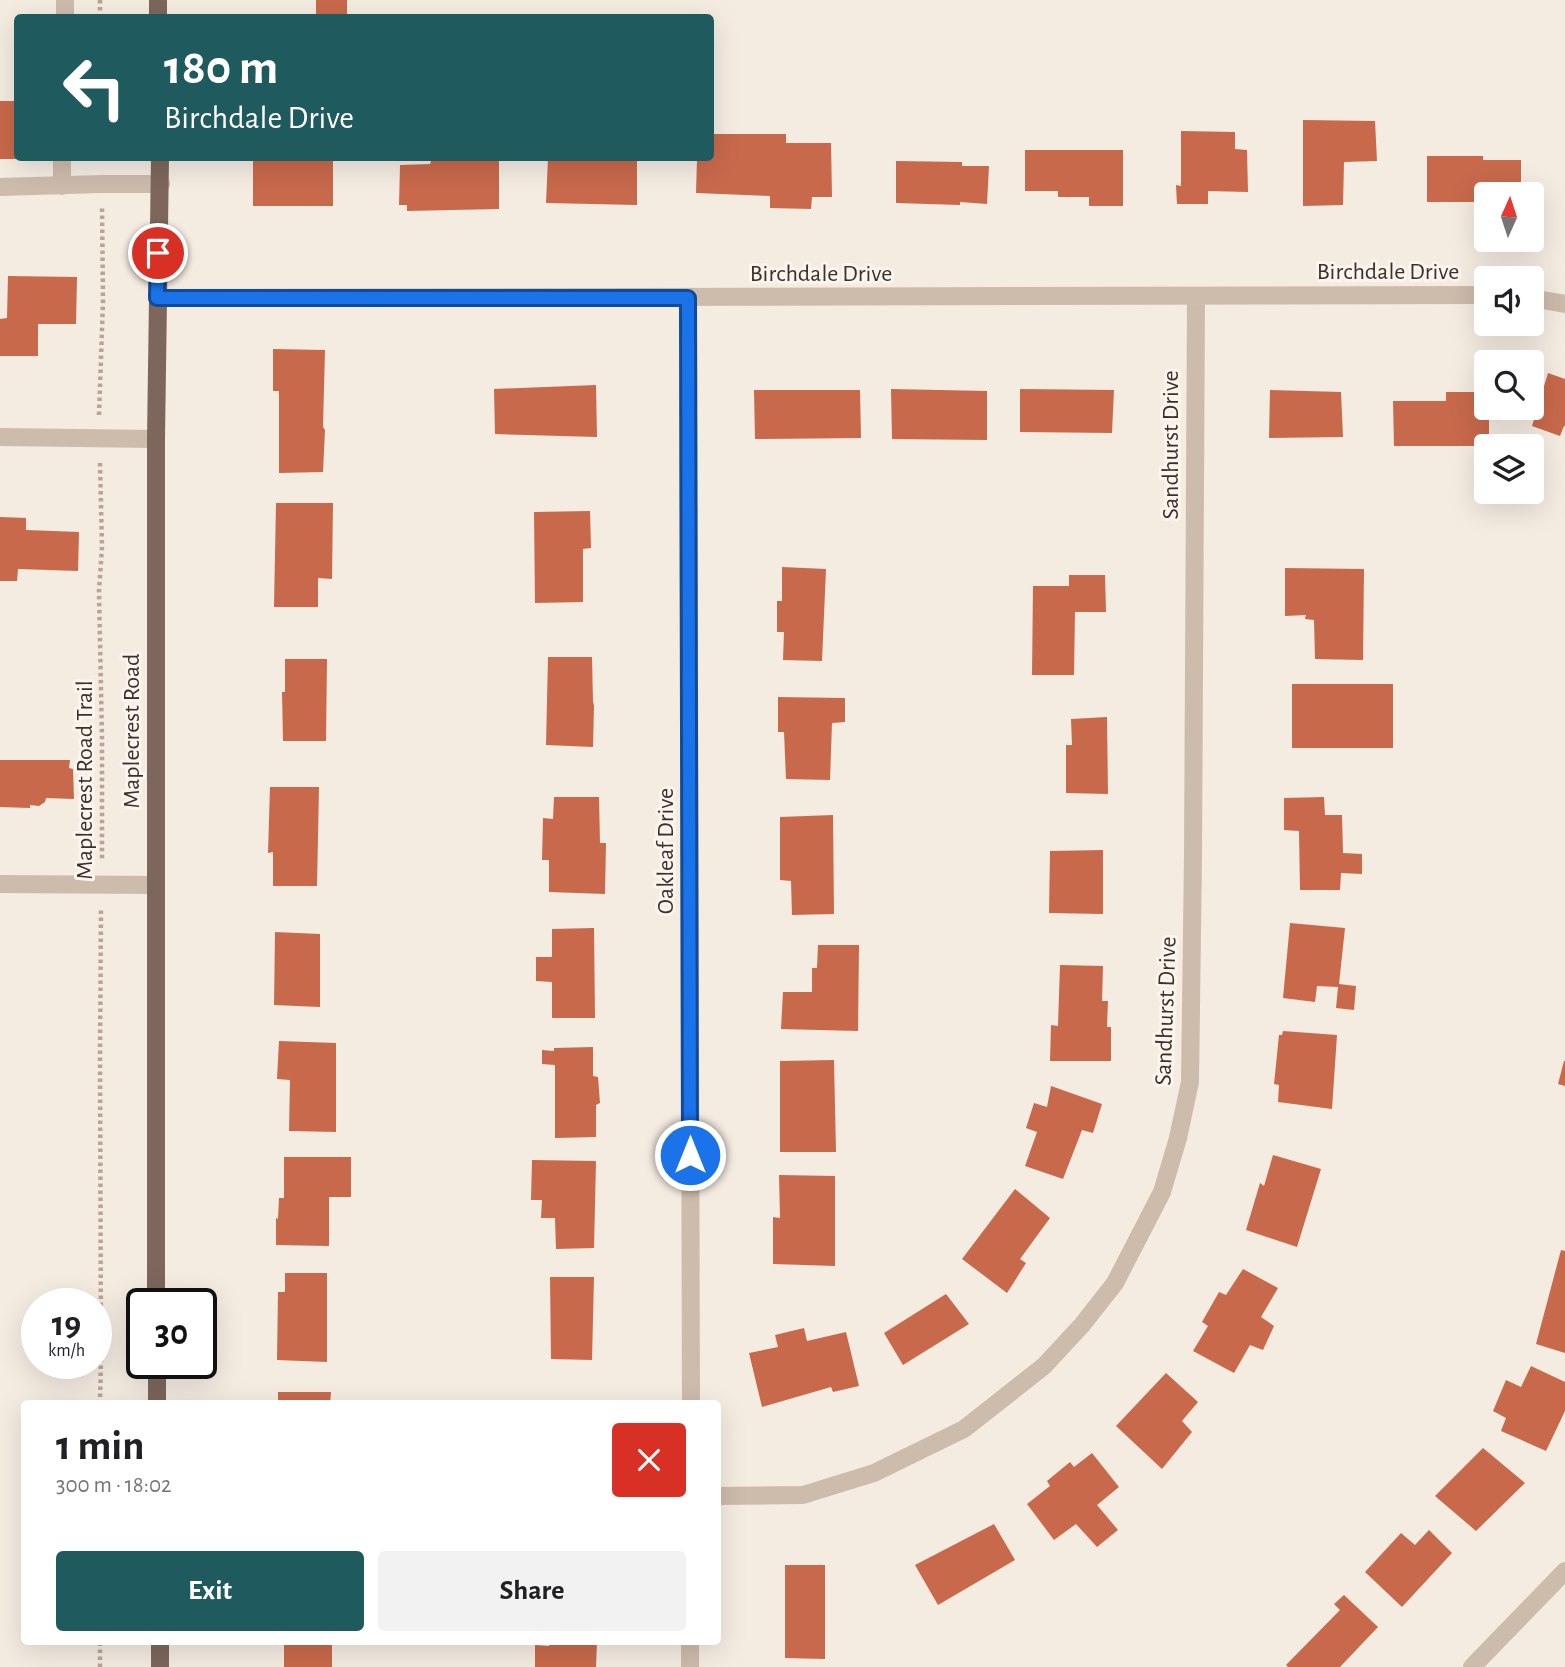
<!DOCTYPE html>
<meta charset="utf-8">
<style>
body{margin:0;font-family:"Alegreya Sans",sans-serif;background:#f2f2f2;color:#202124;height:100vh;display:flex;flex-direction:column;font-size:26px;white-space:nowrap}
*{box-sizing:border-box;margin:0}
p{font-size:23px;color:#757577}
.icon{flex:none;width:38px;height:38px;fill:none;stroke:currentColor;stroke-width:2;stroke-linecap:round;stroke-linejoin:round}
.map{position:relative;flex:1;overflow:hidden}
.panel{position:absolute;left:21px;top:1400px;width:700px;height:245px;display:flex;flex-direction:column;background:#fff;border-radius:7px;box-shadow:0 7px 28px #0002}
.panel>*{flex:none}
.hud{position:absolute;left:14px;top:14px;width:700px;height:147px;border-radius:7px;box-shadow:0 7px 28px #0002;background:#1f5a5e;color:#fff;overflow:hidden}
.needle{width:46px;rotate:3deg}
.buttons{position:absolute;left:1474px;top:182px;display:grid;gap:14px}
.buttons a{display:grid;place-items:center;width:70px;height:70px;border-radius:7px;background:#fff;box-shadow:0 7px 28px #0002;font-size:35px}
.speed{position:absolute;left:21px;top:1288px;display:flex;gap:14px;font-size:35px;font-weight:700;text-align:center}
.speed>*{display:grid;place-content:center;width:91px;height:91px;border-radius:50%;background:#fff;box-shadow:0 7px 28px #0002;line-height:1}
.speed small{font-size:18px;font-weight:400}
.speed .limit{border:4px solid #111;border-radius:10px;background:#fff;color:#111}
.pin{position:absolute;display:grid;place-items:center;width:60px;height:60px;color:#fff;margin:-30px;border:4px solid #fff;border-radius:50%;box-shadow:0 2px 7px #0007}
.me{position:absolute;width:77px;margin:-38px;rotate:0deg;stroke-linejoin:round;filter:drop-shadow(0 0 5px #0008)}
.turn{display:flex;align-items:center;gap:24px;height:147px;padding:0 35px;font-size:32px}
.turn .icon{width:91px;height:91px;stroke-width:2.5}
.turn b{display:block;font-size:49px;line-height:60px}
.round{display:grid;place-items:center;flex:none;width:74px;height:74px;border-radius:7px;background:#f2f2f2}
.summary{display:flex;align-items:center;justify-content:space-between;height:119px;padding:0 35px}
h1{font-size:42px;font-weight:700;line-height:52px}
.cta{display:flex;gap:14px;margin-top:auto;padding:14px 35px}
.cta a{flex:1;height:80px;border-radius:7px;background:#1f5a5e;color:#fff;font-size:28px;font-weight:700;line-height:80px;text-align:center}
.cta a+a{background:#f2f2f2;color:#202124}
.map>svg:first-child{display:block}
.building{fill:#c8694b}
.lines{fill:none;stroke-linecap:round;stroke-linejoin:round}
.path{stroke:#b9a596;stroke-width:4.5;stroke-dasharray:3.5 3.5;stroke-linecap:butt}
.lane{stroke:#cdbbac;stroke-width:18}
.street{stroke:#cdbbac;stroke-width:18}
.primary{stroke:#7d675c;stroke-width:18}
.route-casing{stroke:#114b97;stroke-width:18}
.route{stroke:#1a73e8;stroke-width:12}
.labels{text-anchor:middle;stroke-width:6;stroke-linejoin:round;paint-order:stroke}
.street-label{font-size:24px;fill:#3b302b;stroke:#fbf5ee}
</style>
<div class="map">
<svg width="1565" height="1667" viewBox="0 0 1565 1667">
<rect width="100%" height="100%" fill="#f4ebe1"/>
<path class="building" d="M316 0H347V18H316Z
M0 101H18V159H0Z
M1303 120 1375 121 1377 161 1344 162 1343 205 1303 206Z
M1181 131 1235 132V149L1247 150 1248 192 1208 191V204H1177L1176 185 1181 186Z
M710 134H786V143H831L832 197H812L811 209 770 208V196L696 193 697 158H710Z
M1025 150H1123V206H1089V197H1058V191H1025Z
M1427 156H1483V160H1521V194H1486L1485 202H1427Z
M253 158H333V206H253Z
M548 158H637V205L546 203Z
M431 161H499V209L407 211V205H399L400 165 430 164Z
M896 161 962 162V166H989L987 204 960 202V205L896 203Z
M8 276 77 277 76 324H38V356H0V319L7 318Z
M273 349 325 350 323 427 325 430 323 472 279 473V391H273Z
M1548 373 1565 379V426H1564L1560 436 1532 426Z
M596 385 597 437 495 434 494 389Z
M891 389 987 391V440L892 439Z
M1020 389 1114 390 1112 433 1020 432Z
M754 390H860L861 438 755 439Z
M1270 390 1341 392 1343 437 1269 438Z
M1446 392H1486V408H1489V446H1394L1393 401H1446Z
M276 503H333L332 579 318 578V607H274Z
M590 511 591 548 583 549V602L535 603 534 512Z
M0 517 26 518V530L79 532 78 571 18 569 17 581H0Z
M782 567 826 569 822 661 783 660 784 632H777V601H782Z
M1285 568 1364 569 1363 660 1315 659 1314 620 1305 619 1306 615 1285 616Z
M1069 575H1105L1106 612H1075L1074 675H1032L1033 586H1069Z
M548 657H592L593 701 594 706 593 747 546 745Z
M285 659H327L326 741H283L282 692H285Z
M1292 684H1393V748H1292Z
M778 697 845 698V722L832 723 830 780 786 779 784 732H778Z
M1107 717 1108 794 1066 793V745H1072L1071 719Z
M0 760H70L69 768 73 769 74 799 46 798 45 802 39 806 30 805V808L0 807Z
M270 787H319L317 886H273V852L268 853Z
M554 797H599L600 843H606L605 894 549 892V860H542L543 818 553 819Z
M1324 797 1325 815H1342L1343 853 1362 854V874L1341 873 1340 890H1300L1299 831 1284 830V798Z
M833 815 834 914 792 915 791 881 780 880V817Z
M1103 850V914L1049 913 1050 851Z
M1290 923 1345 928 1339 984 1356 986 1354 1010 1336 1008 1338 987 1317 986 1315 1002 1283 998Z
M594 928 595 1018H552V982L536 981V957H552V929Z
M275 932 320 934V1007L274 1005Z
M818 945H859L858 1031 781 1029 783 992H812V968H817Z
M1060 965 1103 966 1102 1001H1108L1107 1027H1111V1061H1050L1051 1025 1058 1026Z
M1283 1031 1337 1035 1332 1109 1278 1102 1279 1085 1274 1084 1279 1035H1282Z
M279 1041 336 1043V1132L289 1131 290 1080 277 1079Z
M593 1047V1076L598 1077 600 1103 596 1105V1137L555 1138V1065L542 1064V1050L554 1051V1048Z
M834 1060 836 1152H780V1061Z
M1564 1061H1565V1086L1558 1084Z
M1051 1086 1102 1104 1093 1133 1082 1130 1063 1179 1025 1166 1037 1132 1026 1128 1034 1103 1047 1107Z
M1273 1155 1321 1169 1297 1247 1246 1230 1260 1183 1264 1186Z
M284 1157H351V1197H329V1246L276 1245V1218L278 1219 279 1198H284Z
M532 1160 596 1161 594 1248 556 1249 555 1218H541L542 1200H531Z
M779 1175 835 1176V1266L773 1264V1217L780 1218Z
M1015 1189 1050 1218 1020 1259 1026 1263 1007 1293 962 1259Z
M1561 1250 1565 1251V1353L1536 1344Z
M1243 1269 1278 1288 1261 1317 1274 1326 1263 1350 1250 1345 1234 1373 1193 1351 1208 1326 1202 1322 1219 1292 1226 1295Z
M285 1273H327V1362L277 1360 278 1292H285Z
M550 1277H594L592 1360 551 1359Z
M946 1294 969 1324 903 1365 884 1333Z
M804 1328 807 1341 846 1332 859 1386 833 1392 831 1387 762 1407 749 1353 778 1347 775 1335Z
M1531 1366 1565 1382V1411L1546 1451 1501 1431 1506 1418 1493 1411 1506 1380 1521 1387Z
M1166 1373 1198 1402 1182 1421 1192 1432 1162 1469 1116 1426Z
M278 1392H331L330 1404H278Z
M1483 1448 1525 1483 1476 1531 1435 1496Z
M1092 1453 1119 1487 1097 1505 1118 1530 1097 1547 1076 1524 1054 1540 1027 1504 1050 1486 1047 1481 1070 1462 1074 1467Z
M994 1524 1015 1560 938 1605 915 1565Z
M1429 1530 1452 1553 1402 1607 1365 1572 1401 1533 1415 1545Z
M785 1565H825V1659L785 1658Z
M1344 1595 1378 1627 1340 1667H1288L1286 1665 1340 1610 1334 1604Z
M284 1642H332V1667H284Z
M550 1642H597L596 1667H535V1645L549 1646Z"/>
<g class="lines">
<path class="path" d="M100 0V18
M99 415 103 301 102 207
M100 463 102 547 99 591 102 739V860
M100 1404 101 1355 100 1057 101 907
M100 1667V1642"/>
<path class="lane" d="M65 18V0
M62 186V158
M0 187 102 184H161"/>
<path class="street" d="M157 298 1486 295
M688 298 691 1404
M1531 298 1565 304
M0 437 156 439
M0 884 156 885
M718 1496 803 1495 874 1473 964 1429 1044 1366 1082 1325 1115 1283 1162 1192 1178 1138 1190 1082 1193 856 1196 297
M690 1667V1642
M1472 1667 1565 1571"/>
<path class="primary" d="M158 0V18
M156 1304V439L160 158
M157 1363V1404
M160 1642V1667"/>
</g>
<g class="lines">
<g class="route-casing">
<path id="route" d="M158 253 157 298H688L690 1155"/>
</g>
<use href="#route" class="route"/>
</g>
<g class="labels">
<g class="street-label">
<text x="1388" y="279">Birchdale Drive</text>
<text x="821" y="281">Birchdale Drive</text>
<text transform="translate(1170 445) rotate(-90)" y="8">Sandhurst Drive</text>
<text transform="translate(131 731) rotate(-90)" y="8">Maplecrest Road</text>
<text transform="translate(84 780) rotate(-90)" y="8">Maplecrest Road Trail</text>
<text transform="translate(665 851) rotate(-90)" y="8">Oakleaf Drive</text>
<text transform="translate(1165 1011) rotate(-88)" y="8">Sandhurst Drive</text>
</g>
</g>
</svg>
<div class="buttons">
<a><svg class="needle" viewBox="-14 -14 28 28"><path d="M0-13l5 13h-10z" fill="#e53935"/><path d="M0 13l5-13h-10z" fill="#757577"/></svg></a>
<a><svg class="icon" aria-label="sound" viewBox="0 0 24 24"><path d="M4 9h4l5-4v14l-5-4H4zM17 9q2 3 0 6"/></svg></a>
<a><svg class="icon" aria-label="search" viewBox="0 0 24 24"><circle cx="10" cy="10" r="6"/><path d="M15 15l6 6"/></svg></a>
<a><svg class="icon" aria-label="layers" viewBox="0 0 24 24"><path d="M12 4l9 5-9 5-9-5zM3 14l9 5 9-5"/></svg></a>
</div>
<div class="speed"><div>19<small>km/h</small></div><div class="limit">30</div></div>
<div class="pin" style="left:158px;top:253px;background:#d93025"><svg class="icon" aria-label="arrive" viewBox="0 0 24 24"><path d="M6 21V4h12l-3 4 3 4H6"/></svg></div>
<svg class="me" style="left:690px;top:1155px" viewBox="-20 -20 40 40"><circle r="17" fill="#1a73e8" stroke="#fff" stroke-width="3"/><path d="M0-11L8 9 0 5-8 9z" fill="#fff"/></svg>
<div class="hud">
<div class="turn"><svg class="icon" aria-label="left" viewBox="0 0 24 24"><path d="M17 20v-9H6M10 6l-5 5 5 5"/></svg><div><b>180 m</b>Birchdale Drive</div></div>
</div>
<section class="panel">
<div class="summary"><div><h1>1 min</h1><p>300 m · 18:02</p></div><a class="round" style="background:#d93025;color:#fff"><svg class="icon" aria-label="close" viewBox="0 0 24 24"><path d="M6 6l12 12M18 6L6 18"/></svg></a></div>
<div class="cta"><a>Exit</a><a>Share</a></div>
</section>
</div>
